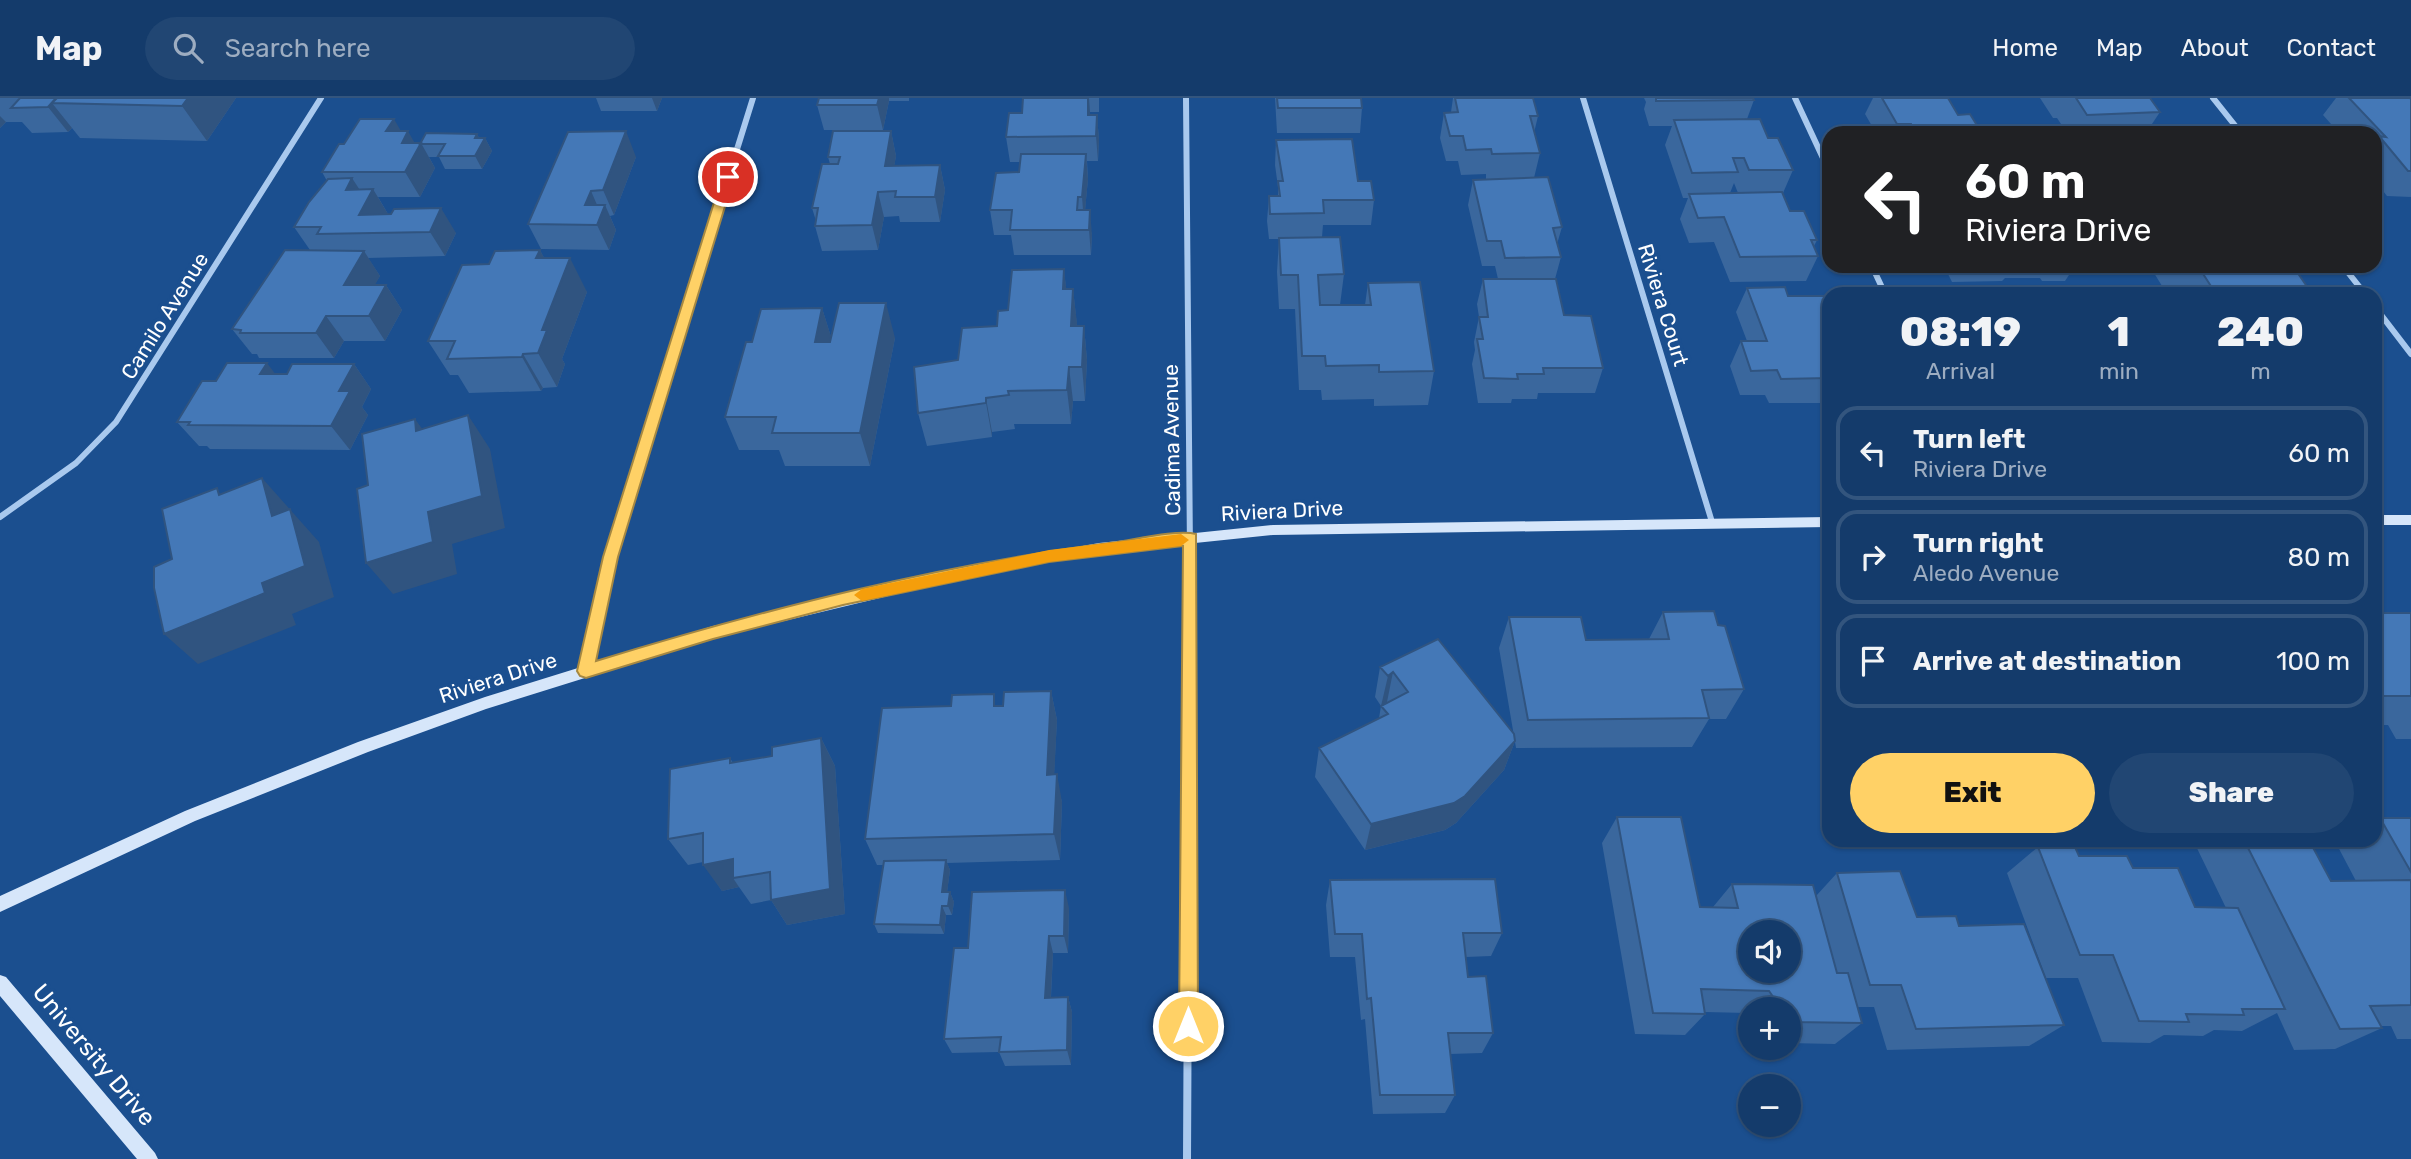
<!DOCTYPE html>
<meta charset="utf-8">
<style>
body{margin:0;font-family:Rubik,sans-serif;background:#214673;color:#f1f3f6;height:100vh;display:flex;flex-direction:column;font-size:26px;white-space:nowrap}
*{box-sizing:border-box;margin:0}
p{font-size:23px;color:#9dadc1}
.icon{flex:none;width:38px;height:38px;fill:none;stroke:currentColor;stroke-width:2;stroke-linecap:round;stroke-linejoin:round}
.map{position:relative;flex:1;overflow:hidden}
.side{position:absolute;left:1822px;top:189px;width:560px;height:560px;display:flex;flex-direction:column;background:#143b6b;border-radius:21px;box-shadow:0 2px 5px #0004,0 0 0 2px #33557e}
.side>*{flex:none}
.guide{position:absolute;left:1822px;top:28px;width:560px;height:147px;border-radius:21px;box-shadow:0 2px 5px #0004,0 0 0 2px #33557e;background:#202124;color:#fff;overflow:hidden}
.buttons{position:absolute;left:1738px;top:822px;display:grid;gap:14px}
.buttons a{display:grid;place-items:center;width:63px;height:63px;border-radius:50%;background:#143b6b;box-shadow:0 2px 5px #0004,0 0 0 2px #33557e;font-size:35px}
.pin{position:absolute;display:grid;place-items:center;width:60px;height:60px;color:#fff;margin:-30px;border:4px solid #fff;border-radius:50%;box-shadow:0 2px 7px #0007}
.me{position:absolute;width:77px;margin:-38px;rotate:0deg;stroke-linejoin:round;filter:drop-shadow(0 0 5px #0008)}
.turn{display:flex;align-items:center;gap:24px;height:147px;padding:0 28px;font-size:32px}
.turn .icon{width:91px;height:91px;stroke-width:2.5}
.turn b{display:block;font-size:49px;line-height:60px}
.eta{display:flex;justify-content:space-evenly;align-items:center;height:119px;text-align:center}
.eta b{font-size:42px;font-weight:800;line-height:49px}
.cta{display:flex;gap:14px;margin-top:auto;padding:14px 28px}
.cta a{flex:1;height:80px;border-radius:42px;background:#ffd166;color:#111;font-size:28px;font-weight:800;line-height:80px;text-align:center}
.cta a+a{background:#214673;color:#f1f3f6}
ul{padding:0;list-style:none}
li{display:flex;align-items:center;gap:21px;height:94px;margin:0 14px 10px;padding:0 14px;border:4px solid #33557e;border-radius:21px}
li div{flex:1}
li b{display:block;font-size:26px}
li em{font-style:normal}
header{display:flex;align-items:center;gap:42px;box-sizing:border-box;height:98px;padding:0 35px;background:#143b6b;border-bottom:2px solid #33557e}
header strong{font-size:33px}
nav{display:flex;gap:38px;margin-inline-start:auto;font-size:24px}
.search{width:490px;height:63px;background:#214673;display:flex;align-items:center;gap:18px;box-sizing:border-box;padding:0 24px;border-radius:38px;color:#9dadc1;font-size:26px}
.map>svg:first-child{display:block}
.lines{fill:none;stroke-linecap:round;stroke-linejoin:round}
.street-far1{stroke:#a9c9ee;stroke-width:6}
.street{stroke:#a9c9ee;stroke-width:8}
.secondary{fill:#d6e6fa;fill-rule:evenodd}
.wall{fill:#3a679d;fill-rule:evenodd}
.shaded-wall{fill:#305480}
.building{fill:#4478b7;stroke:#305480;stroke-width:2;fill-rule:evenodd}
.route{fill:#ffd166;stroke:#a68842;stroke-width:2}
.slow{fill:#f59e0b}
.labels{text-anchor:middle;stroke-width:7;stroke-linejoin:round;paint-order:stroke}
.street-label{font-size:21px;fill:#fff;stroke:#1b4f8f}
.near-street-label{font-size:24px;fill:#fff;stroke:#1b4f8f}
</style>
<header>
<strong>Map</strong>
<div class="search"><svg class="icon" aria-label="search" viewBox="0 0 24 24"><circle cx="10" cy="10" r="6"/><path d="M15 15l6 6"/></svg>Search here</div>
<nav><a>Home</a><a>Map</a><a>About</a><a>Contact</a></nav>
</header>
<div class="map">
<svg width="2411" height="1061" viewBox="0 0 2411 1061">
<rect width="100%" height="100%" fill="#1b4f8f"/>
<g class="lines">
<path class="street-far1" d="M1186 0 1190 455
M1583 0 1712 424
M1795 0 1829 73
M2213 0 2241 35
M1872 168 1885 196
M2343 168 2365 196
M2375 209 2411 256
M0 419 76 365 116 324 321 0
M611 455 753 0"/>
<path class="street" d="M585 573 612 453
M1187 1061 1190 453"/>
<path class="secondary" d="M2375 417H2411V427H2375Z
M1829 419V429L1273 437 1099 455 963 480 713 540 486 611 368 654 195 723 0 814V798L185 713 358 644 485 599 713 528 963 470 1099 445 1273 427Z
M0 877 6 879 155 1055 158 1061H137L0 898Z"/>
</g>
<path class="wall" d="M0 0H236L207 43 80 40 72 30 68 34 32 35 22 24H6L0 30Z
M596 0H662L657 13H601Z
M819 0H909V3H889L883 32H824L817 7Z
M1023 0H1099V14H1090V17H1097L1099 42 1098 63H1087L1088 81 1085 112 1092 137 1091 157H1014L1011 137H994L990 112 1019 74 1020 64H1010L1006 39 1022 15Z
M1275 0H1361L1362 10 1360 35H1277Z
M1453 0H1533L1538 18 1534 35 1540 55 1534 80 1562 129 1557 146 1561 159 1555 181 1564 217 1603 270 1595 295H1538L1537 301H1512L1511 305H1478L1472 266 1475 252 1474 244 1479 219 1477 206 1483 181H1498L1495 168H1482L1468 107 1473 82 1486 81V76L1461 77 1458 63H1446L1440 40 1444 15 1451 14Z
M1644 0H1753L1754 2 1747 21 1768 40 1793 72 1783 95 1790 113 1817 142 1814 148 1818 158 1806 183 1730 184 1714 144 1689 145 1680 121 1688 100H1683L1665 47 1672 28H1649L1644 11 1646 4ZM1734 85 1738 95H1730Z
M1873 0H1948L1958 17 1986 35H1876L1865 16Z
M2040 0H2150L2160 14 2146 35H2067L2057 20H2053Z
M2336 0H2410L2411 1V99L2387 98 2375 83V35H2339L2323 17Z
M401 33 415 45 477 36 479 40H485L492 53 482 71H445L439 59H429L435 70 420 99H378L388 116 456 135 445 158 368 160 380 178 374 187H386L402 212 385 243H344L334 260H259L257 256H252L232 231 310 152 294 129 327 83 322 74 344 46Z
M891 33 896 58 894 68 940 67 945 92 940 124H900L899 118 884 119 878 152 822 153 815 128 816 123 812 110 830 66 828 59Z
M1276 42 1358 83 1374 102 1371 127H1323L1322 139 1344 176 1340 207H1365L1368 185 1434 273 1428 307 1374 308V301L1322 302 1321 292H1299L1295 211H1279L1277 174 1279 141H1269L1267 123 1269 98H1278V89L1275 67Z
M636 59 614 117 610 118 616 132 609 152 541 151 528 126Z
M540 152 544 160 587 194 562 261 565 266 557 289 543 290 541 293 469 295 458 277H450L428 243 489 166Z
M1944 168H2075L2065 183H2042L2040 180H2005L2002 183 1952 184Z
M2160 168H2293L2312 196H2167L2154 175Z
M1064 171 1066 191H1073L1077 228H1084L1087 262 1085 303H1073L1071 326H1014L1015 331 992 334V339L927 348 918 315 958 262 997 228 1008 212Z
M1747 190 1788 198H1829V305H1769L1765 297H1740L1730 268 1741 243H1747L1736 214Z
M822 210 831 239 895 240 870 368H785L779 352H739L725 319 752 244Z
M354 266 371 291 362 309 368 317 350 352 210 351 207 348H199L177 324 216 283 275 276H287Z
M1663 514 1718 527 1744 591 1726 621H1709L1692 649 1516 650 1499 550 1509 519 1586 542 1649 541Z
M2375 515H2411V641H2396L2388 627H2375Z
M1438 541 1515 643 1504 672 1456 725 1445 732 1365 752 1315 679 1319 650 1379 620 1381 608 1388 605 1387 604 1381 608 1375 599 1380 569Z
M1051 593 1057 622 1054 676 1062 704 1060 762 947 765 950 772 947 794H950L954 804 952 817H946L944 836 878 835 874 826 883 767H877L865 741 997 608H1003Z
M821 640 835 668 845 816 787 827 771 802 751 806 739 789 722 793 703 764 688 767 668 741 730 660 733 665 772 658Z
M1617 719 1700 809H1713L1732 786 1816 798 1837 775 1917 819 1959 828 2064 927 2029 948 1887 952 1874 909H1857L1862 925 1835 946 1788 945V912H1750V919L1747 915 1705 914V916L1685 937 1635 936 1602 745Z
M2380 720H2411V941H2397L2391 928H2381L2382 930 2335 951 2294 952 2277 915 2242 933 2214 932 2203 938 2164 937 2150 945 2102 944 2078 880H2046L2007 775 2038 749 2079 758 2195 809 2226 810 2193 742H2309L2331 783H2356L2337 747 2345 742H2375V723Z
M1330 782 1502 835 1491 858 1466 859 1468 879 1493 935 1482 955 1450 956 1455 997 1445 1015 1373 1016 1365 921 1361 922 1355 859H1330L1326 807Z
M1069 810 1068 855H1053L1051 899H1068L1072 914 1071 967 1005 968 999 954 952 955 944 941 968 850Z"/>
<path class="shaded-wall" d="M56 0 52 5 72 30 68 34 48 9Z
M188 0H236L207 43 182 8Z
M652 0H662L657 13Z
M879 0H889V3L883 32 877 7Z
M1088 0H1089L1090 14V38L1088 17Z
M1097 17 1099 42 1098 63 1096 38Z
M0 18 6 24 0 30Z
M394 21 405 40 408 33 418 51 421 45 435 70 420 99 405 74 386 33Z
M626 33 636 59 614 117 603 92Z
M891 33 896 58 890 93 885 68Z
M477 36 482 46 485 40 492 53 482 71 475 58V40Z
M1086 56 1088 81 1084 124 1082 99Z
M940 67 945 92 940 124 935 99Z
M352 80 367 103 373 91 388 116 371 135 346 92Z
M591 93 601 116 605 107 616 132 609 152 597 127 585 107Z
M878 94 884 119 878 152 872 127Z
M441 110 456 135 445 158 430 134Z
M1090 112 1092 137 1091 157 1089 132Z
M540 152 558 187 536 160Z
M364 153 380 178 361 212 344 187Z
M570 160 587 194 562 261 565 266 557 289 538 255 542 232Z
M1064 171 1068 206 1063 191Z
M386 187 402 212 385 243 369 218Z
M1073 191 1077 225 1075 262 1071 228Z
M886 205 895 240 870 368 860 335Z
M822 210 833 245 815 244Z
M326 218 344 243 334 260 316 235Z
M1084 228 1087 262 1085 303 1082 269Z
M523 256 543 290 541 293 522 259Z
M267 265 286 290 260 276Z
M354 266 371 291 362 309 368 317 350 352 331 328 339 293Z
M1069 269 1073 303 1071 326 1067 292Z
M986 300 992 334V339L986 305Z
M468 317 490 351 505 430 452 446 457 476 393 496 366 465 428 414Z
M415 321 439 354 416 333Z
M262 380 319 444 334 499 292 516 296 527 198 566 164 536 262 485 272 418Z
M1393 574 1387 604 1381 608 1388 578Z
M1051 593 1057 622 1053 704 1047 677Z
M821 640 835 668 845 816 787 827 771 802Z
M1515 643 1504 672 1456 725 1445 732 1365 752 1371 726Z
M1057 676 1062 704 1060 762 1054 736Z
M733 761V780L739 789 722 793 703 767Z
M946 762 950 772 946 803 942 794Z
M1065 792 1069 810 1068 855 1064 838Z
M950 794 954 804 952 817 948 808Z
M942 808 946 817 944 836 940 827Z
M1049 838 1053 855 1050 915 1045 900Z
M1068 899 1072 914 1071 967 1067 952Z"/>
<path class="building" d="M20 0H56L48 9 11 10Z
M57 0H188L182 8 52 5Z
M819 0H879L877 7H817Z
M1023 0H1088V17H1097L1096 38 1006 39 1009 15H1022Z
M1277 0H1361L1362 10H1278Z
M1455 0H1533L1538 18H1530L1540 55 1492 56 1491 51 1466 52 1463 38H1450L1444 15 1458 14Z
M1656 0H1753L1754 2 1656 3Z
M1882 0H1948L1958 17 1970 16 1978 29H1983L1986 35H1915L1911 26H1897Z
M2076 0H2150L2160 14 2087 17Z
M2349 0H2410L2411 1V73H2408L2379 38 2386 39Z
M360 21H394L386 33H408L402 45H421L405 74H322L339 46H344Z
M1760 21 1768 40H1778L1793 72H1749L1744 60H1733L1738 74 1692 75 1674 22Z
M626 33 603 92 591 93 585 107H605L597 127 528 126 568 34Z
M833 33H891L885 68 940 67 935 99H895L896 93 878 94 872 127 815 128 818 110H812L822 66H838L840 59H828Z
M426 35 477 36 475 40H485L475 58H438L445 46H420Z
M1352 41 1358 83H1371L1374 102H1323L1324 115 1270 116 1269 98H1280L1278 83H1283L1276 42Z
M1021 56H1086L1082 99H1078L1077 112H1090L1089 132H1010L1012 112H990L996 75 1019 74Z
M1548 79 1562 129 1553 130 1561 159 1505 160 1501 143H1487L1473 82Z
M352 80 346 92 373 91 359 117 391 116 394 111 441 110 430 134 317 136 321 129H294L309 104 328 81Z
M1782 94 1790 113H1804L1817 142H1811L1818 158 1740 159 1724 119 1698 120 1689 96Z
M1340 139 1344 176 1318 177 1320 207H1371L1368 185 1420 184 1434 273 1379 274V267L1326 268 1325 258H1302L1298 177H1281L1279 140Z
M285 152 364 153 344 187H386L369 218H326L316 235H240L241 232 232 231Z
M540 152 536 160H570L542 232H547L538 255 523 256 522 259 447 261 455 243H428L462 167 489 166 495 153Z
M2198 168H2293L2312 196H2216Z
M1064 171 1063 191H1073L1071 228H1084L1082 269H1069L1067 292 1008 293 1009 297 986 300V305L918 315 914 269 958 262 962 230 997 228 998 213 1008 212 1012 172Z
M1483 181H1556L1564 217 1591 218 1603 270H1543L1544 276H1517L1518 281 1484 280 1477 241H1483L1479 219H1488Z
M1785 189 1788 198H1829V280L1781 281 1777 272 1751 273 1741 243H1767L1747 190Z
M2011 194H2048L2049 196H2012Z
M839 205H886L860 335H772L776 319H725L746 244H752L761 211 822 210 815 244H830Z
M227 265H267L260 276H287L292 266H354L339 293H350L331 328 188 327 190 324H177L202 283H216Z
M468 317 482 398 428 414 433 444 366 465 357 391 368 387 362 336 415 321 416 333Z
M262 380 272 418 290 411 305 468 262 485 265 495 164 536 154 490V469L172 461 162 411 217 390 219 397Z
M1714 513 1718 527 1725 528 1744 591 1702 592 1709 620 1528 622 1509 519H1581L1586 542 1669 541 1663 514Z
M2375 515H2411V598H2375Z
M1438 541 1514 636 1515 643 1465 698 1454 705 1371 726 1319 650 1388 616 1381 608 1408 594 1393 574 1388 578 1380 569Z
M1051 593 1047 677 1057 676 1054 736 865 741 882 610 951 608 952 597 994 596V608H1003L1004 594Z
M821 640 830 791 771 802 770 774 733 780V761L703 767V735L668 741 670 671 730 660V665L772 658V649Z
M1617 719H1681L1700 809 1738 810 1732 786 1813 787 1837 875H1848L1862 925 1792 924 1787 907 1776 903 1769 893 1701 891 1705 916 1653 915ZM1750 835H1788V873H1750Z
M2380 720H2411V774Z
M2244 742H2309L2331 783 2411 782V907L2370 908 2382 930 2340 931Z
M2038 749H2075L2079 758H2127L2133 770H2178L2195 809 2238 810 2285 911H2242L2244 917 2186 916 2189 924 2139 923 2113 857H2080Z
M946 762 942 794H950L948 808H942L940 827 874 826 884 763Z
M1900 773 1917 819 1956 818 1959 828 2024 826 2064 927 1916 931 1901 887H1870L1837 775Z
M1495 781 1502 835H1463L1468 879 1486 878 1493 935H1448L1455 997H1380L1371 900 1367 901 1362 836H1335L1330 782Z
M1065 792 1064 838H1049L1045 900 1068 899 1067 952 999 954 1001 939 944 941 954 850H968L972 794Z"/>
<path class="route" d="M728 75 734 79 618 459 596 563C766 511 940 466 1117 444 1137 441 1179 431 1196 436L1198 928 1195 935 1188 937 1181 935 1179 928 1183 448 1049 464 843 507 713 541 586 580 580 578 577 573 603 459 722 79Z"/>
<path class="slow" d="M1181 436 1189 442 1181 448 1049 464 862 503 854 497 862 491 1049 452Z"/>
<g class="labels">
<g class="street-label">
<text transform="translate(1663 207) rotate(73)" y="7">Riviera Court</text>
<text transform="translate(165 218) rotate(-58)" y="7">Camilo Avenue</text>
<text transform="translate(1172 342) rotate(-91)" y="7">Cadima Avenue</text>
<text transform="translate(1282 413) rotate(-3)" y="7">Riviera Drive</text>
<text transform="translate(498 580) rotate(-18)" y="7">Riviera Drive</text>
</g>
<g class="near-street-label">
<text transform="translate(94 957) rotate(50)" y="8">University Drive</text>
</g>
</g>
</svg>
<div class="buttons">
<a><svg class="icon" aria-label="sound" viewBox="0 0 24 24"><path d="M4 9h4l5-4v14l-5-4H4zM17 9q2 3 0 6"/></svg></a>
<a>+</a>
<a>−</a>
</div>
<div class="pin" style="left:728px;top:79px;background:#d93025"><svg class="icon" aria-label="arrive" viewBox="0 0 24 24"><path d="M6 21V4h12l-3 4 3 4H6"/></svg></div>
<svg class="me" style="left:1188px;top:928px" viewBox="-20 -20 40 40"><circle r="17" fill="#ffd166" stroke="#fff" stroke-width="3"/><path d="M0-11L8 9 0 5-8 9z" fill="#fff"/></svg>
<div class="guide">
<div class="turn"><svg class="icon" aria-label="left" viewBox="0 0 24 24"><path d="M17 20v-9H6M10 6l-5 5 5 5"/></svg><div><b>60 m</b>Riviera Drive</div></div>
</div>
<section class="side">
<div class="eta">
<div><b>08:19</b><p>Arrival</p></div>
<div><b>1</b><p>min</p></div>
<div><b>240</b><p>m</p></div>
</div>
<ul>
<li><svg class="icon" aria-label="left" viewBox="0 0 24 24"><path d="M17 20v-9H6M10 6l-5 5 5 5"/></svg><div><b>Turn left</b><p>Riviera Drive</p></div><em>60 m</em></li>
<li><svg class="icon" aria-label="right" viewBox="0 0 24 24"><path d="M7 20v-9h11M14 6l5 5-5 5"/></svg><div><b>Turn right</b><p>Aledo Avenue</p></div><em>80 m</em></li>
<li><svg class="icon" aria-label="arrive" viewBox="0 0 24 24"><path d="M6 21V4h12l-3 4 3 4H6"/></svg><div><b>Arrive at destination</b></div><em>100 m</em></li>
</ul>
<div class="cta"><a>Exit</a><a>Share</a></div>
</section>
</div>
